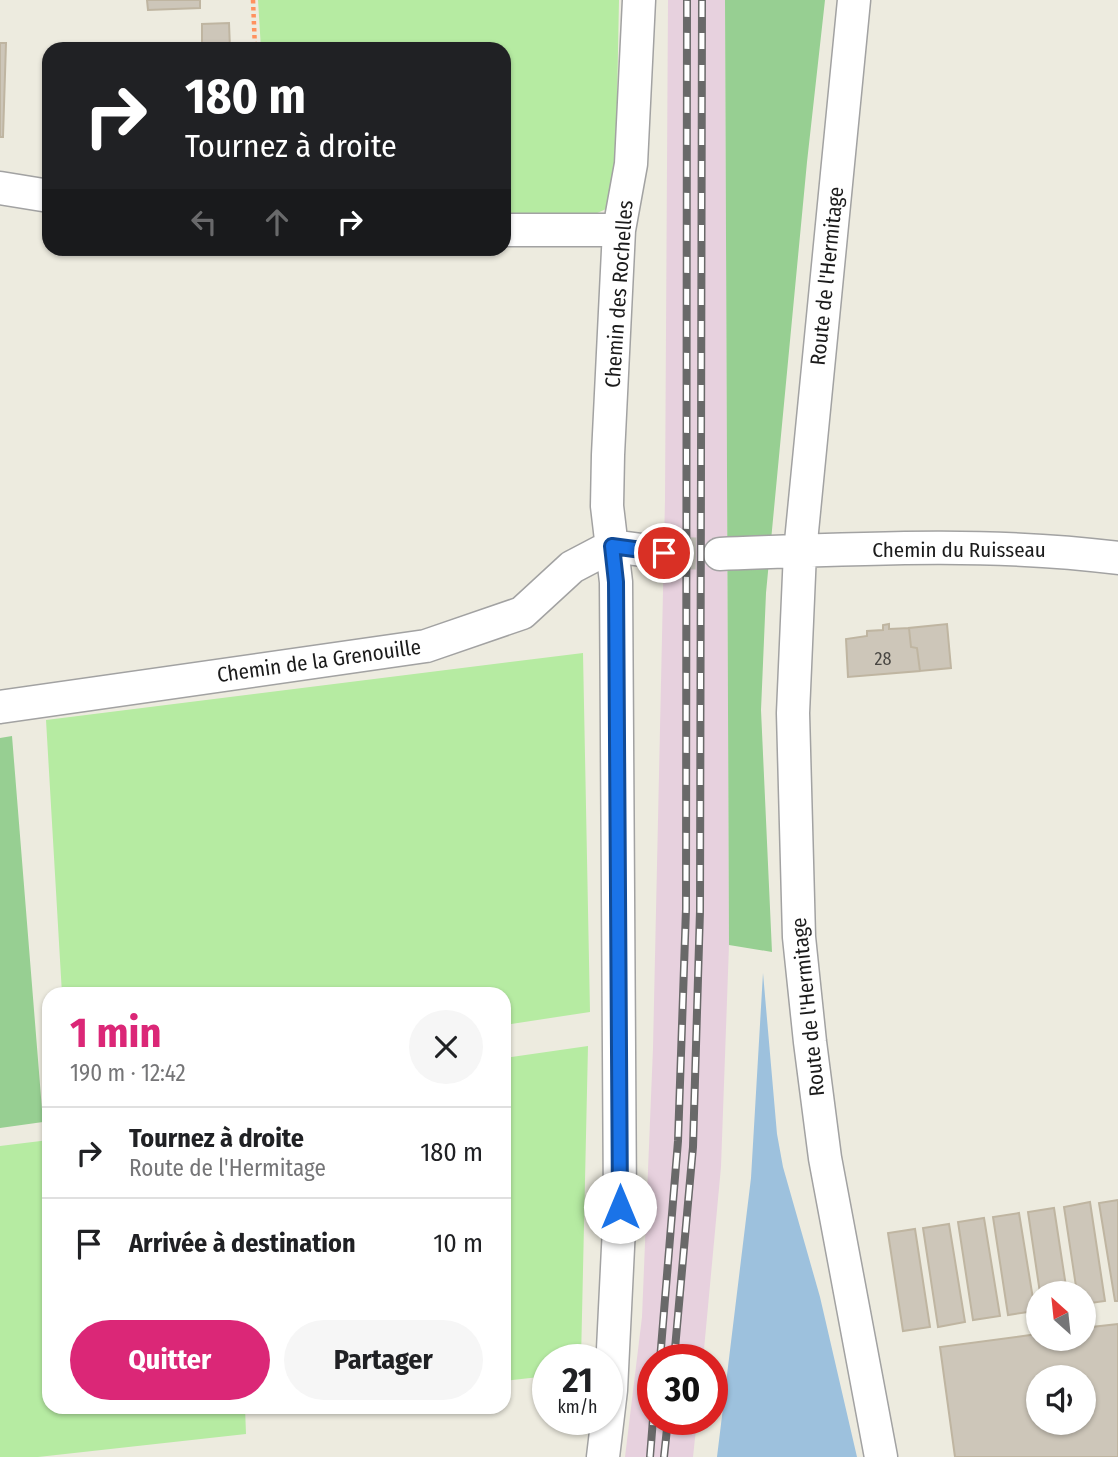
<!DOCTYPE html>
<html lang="fr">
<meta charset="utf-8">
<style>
body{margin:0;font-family:"Fira Sans Condensed",sans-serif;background:#f6f6f6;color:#202124;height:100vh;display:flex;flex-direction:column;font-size:26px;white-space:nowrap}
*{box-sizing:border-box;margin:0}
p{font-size:23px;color:#757577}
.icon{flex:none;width:38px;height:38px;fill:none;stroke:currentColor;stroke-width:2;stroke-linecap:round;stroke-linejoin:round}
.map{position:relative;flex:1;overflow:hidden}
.sheet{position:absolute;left:42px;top:987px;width:469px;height:427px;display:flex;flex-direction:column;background:#fff;border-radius:21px;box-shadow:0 2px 5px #0004}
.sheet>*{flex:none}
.top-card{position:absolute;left:42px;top:42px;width:469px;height:214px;border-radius:21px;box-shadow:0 2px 5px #0004;background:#202124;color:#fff;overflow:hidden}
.needle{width:46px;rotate:333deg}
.tools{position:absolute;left:1026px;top:1281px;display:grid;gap:14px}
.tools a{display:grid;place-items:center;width:70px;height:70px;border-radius:50%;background:#fff;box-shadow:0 2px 5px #0004;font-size:35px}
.speed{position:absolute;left:532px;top:1344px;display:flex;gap:14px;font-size:35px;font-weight:700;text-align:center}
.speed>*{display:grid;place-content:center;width:91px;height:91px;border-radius:50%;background:#fff;box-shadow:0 2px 5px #0004;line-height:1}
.speed small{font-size:18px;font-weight:400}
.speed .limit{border:10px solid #d22;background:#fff;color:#111}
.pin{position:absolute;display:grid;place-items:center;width:60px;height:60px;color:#fff;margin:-30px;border:4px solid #fff;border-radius:50%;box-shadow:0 2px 7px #0007}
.me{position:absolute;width:77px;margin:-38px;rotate:0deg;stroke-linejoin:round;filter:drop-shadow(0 0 5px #0008)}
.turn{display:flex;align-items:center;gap:24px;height:147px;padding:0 28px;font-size:32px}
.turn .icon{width:91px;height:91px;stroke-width:2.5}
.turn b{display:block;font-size:49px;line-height:60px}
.lanes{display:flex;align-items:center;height:66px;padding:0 28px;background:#0003;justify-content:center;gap:35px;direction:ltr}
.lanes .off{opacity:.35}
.round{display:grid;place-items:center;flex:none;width:74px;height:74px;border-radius:37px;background:#f6f6f6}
.summary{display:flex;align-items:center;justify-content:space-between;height:119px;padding:0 28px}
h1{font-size:42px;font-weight:700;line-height:52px;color:#db2777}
.primary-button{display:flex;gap:14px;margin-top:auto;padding:14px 28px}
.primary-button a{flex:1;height:80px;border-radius:42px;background:#db2777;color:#fff;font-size:28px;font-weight:700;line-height:80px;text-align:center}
.primary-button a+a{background:#f6f6f6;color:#202124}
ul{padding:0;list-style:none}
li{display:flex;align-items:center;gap:21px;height:91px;padding:0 28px;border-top:2px solid #e0e0e0}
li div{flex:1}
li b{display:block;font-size:26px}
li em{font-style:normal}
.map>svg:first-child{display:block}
.industrial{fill:#e7d1de}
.grass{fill:#b6eba2}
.forest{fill:#97cf92}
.water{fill:#9dc1dd}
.building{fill:#cdc6b9;stroke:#bfb5a1;stroke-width:2;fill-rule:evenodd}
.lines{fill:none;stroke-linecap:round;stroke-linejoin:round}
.minor-tunnel{stroke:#c3c1b8;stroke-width:32;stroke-dasharray:32 16;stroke-linecap:butt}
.minor-casing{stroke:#a2a2a2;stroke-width:35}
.path{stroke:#ff915f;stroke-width:4.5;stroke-dasharray:3.5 3.5;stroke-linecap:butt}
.minor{stroke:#fff;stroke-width:32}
.rail-casing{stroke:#696969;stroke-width:8}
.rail{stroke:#fff;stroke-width:5;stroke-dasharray:16;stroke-linecap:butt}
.route-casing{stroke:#114b97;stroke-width:18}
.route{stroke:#1a73e8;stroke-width:12}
.labels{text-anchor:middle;stroke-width:5;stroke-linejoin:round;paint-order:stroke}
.number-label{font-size:18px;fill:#484642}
.street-label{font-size:21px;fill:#1b1b1b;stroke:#fff}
</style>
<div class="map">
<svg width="1118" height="1457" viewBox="0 0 1118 1457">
<rect width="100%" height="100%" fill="#edebdf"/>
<path class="industrial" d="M668 0H725L729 945 721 1167 703 1360H653V1419H697L693 1457H625L642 1317 653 1048 665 500Z"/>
<path class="grass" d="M258 0H619L615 205 584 219 504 224V49H261Z
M583 653 590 1012 504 1025V994H62L46 720Z
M588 1046 581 1360H548V1376L504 1381V1058Z
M49 1140V1407H245L246 1434 38 1457H0V1146Z"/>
<path class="forest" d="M725 0H825L807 162 766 593 761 710 772 952 729 945Z
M12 736 43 1122 0 1128V738Z"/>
<path class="water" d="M763 973 777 1134 783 1167 820 1297 857 1457H717L751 1178Z"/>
<path class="building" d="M147 0H200V8L148 10Z
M229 23 230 49H202V24Z
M0 43H6L3 137H0Z
M889 624V629L909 628 911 647 917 648 920 671 848 677 846 639 867 636V631L883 630V625Z
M947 624 951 668 920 671 917 648 911 647 909 628Z
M1118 1200V1301H1115L1099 1203Z
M1090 1202 1105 1301 1083 1304V1293H1077L1064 1207Z
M1054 1208 1067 1293H1040L1028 1212Z
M1019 1213 1035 1311 1008 1315 993 1217Z
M984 1218 1000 1316 973 1320 958 1222Z
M949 1224 965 1322 938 1327 923 1228Z
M915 1229 930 1327 903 1331 888 1233Z
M1118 1324V1457H955L940 1347 1038 1334V1339H1083V1328ZM1038 1377H1083V1423H1038Z"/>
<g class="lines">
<path class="minor-tunnel" d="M664 553 720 554"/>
<g class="minor-casing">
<path id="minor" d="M854 0 800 552 793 713 799 937 810 1042 825 1158 881 1457
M0 188 49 196
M504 230H619
M612 546 664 553
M720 554C853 549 986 541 1118 558
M0 707 426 646 522 613 572 567 612 546
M603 1457 611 1390 620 1207 616 582 607 506 608 455 619 230 631 164 639 0"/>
</g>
<path class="path" d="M253 0 255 49"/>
<use href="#minor" class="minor"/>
<g class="rail-casing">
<path id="rail" d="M660 1360 678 1141 686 909 687 0
M674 1360 693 1147 700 911 702 0
M650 1457 653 1419
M664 1457 668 1419"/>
</g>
<use href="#rail" class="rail"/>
</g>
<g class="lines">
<g class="route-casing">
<path id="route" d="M620 1207 616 582 612 546 664 553"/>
</g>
<use href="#route" class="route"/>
</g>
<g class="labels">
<g class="number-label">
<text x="883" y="665">28</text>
</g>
<g class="street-label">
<text transform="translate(827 276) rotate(-84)" y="7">Route de l'Hermitage</text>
<text transform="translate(619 294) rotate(-86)" y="7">Chemin des Rochelles</text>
<text x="959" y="557">Chemin du Ruisseau</text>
<text transform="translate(319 661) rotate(-8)" y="7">Chemin de la Grenouille</text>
<text transform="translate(808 1007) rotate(-96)" y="7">Route de l'Hermitage</text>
</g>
</g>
</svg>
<div class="tools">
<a><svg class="needle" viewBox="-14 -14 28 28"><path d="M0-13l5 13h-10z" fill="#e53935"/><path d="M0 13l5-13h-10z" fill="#757577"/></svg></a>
<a><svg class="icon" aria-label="sound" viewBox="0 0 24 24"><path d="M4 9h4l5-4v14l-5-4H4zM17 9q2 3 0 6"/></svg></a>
</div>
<div class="speed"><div>21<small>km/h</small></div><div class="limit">30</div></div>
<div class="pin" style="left:664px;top:553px;background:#d93025"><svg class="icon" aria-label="arrive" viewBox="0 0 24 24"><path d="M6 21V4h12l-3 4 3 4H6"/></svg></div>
<svg class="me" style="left:620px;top:1207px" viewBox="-20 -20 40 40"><circle r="19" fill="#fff"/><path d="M0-13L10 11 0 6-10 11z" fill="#1a73e8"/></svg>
<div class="top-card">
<div class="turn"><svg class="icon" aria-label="right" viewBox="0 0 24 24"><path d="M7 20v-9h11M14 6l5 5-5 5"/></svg><div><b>180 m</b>Tournez à droite</div></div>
<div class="lanes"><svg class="icon off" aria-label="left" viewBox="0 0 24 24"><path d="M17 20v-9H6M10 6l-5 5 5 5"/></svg><svg class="icon off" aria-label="ahead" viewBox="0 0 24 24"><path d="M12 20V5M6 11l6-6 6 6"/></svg><svg class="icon" aria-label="right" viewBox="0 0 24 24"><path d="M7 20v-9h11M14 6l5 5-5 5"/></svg></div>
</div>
<section class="sheet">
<div class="summary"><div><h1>1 min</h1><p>190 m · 12:42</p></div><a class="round"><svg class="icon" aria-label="close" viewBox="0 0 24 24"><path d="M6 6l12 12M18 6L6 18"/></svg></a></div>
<ul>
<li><svg class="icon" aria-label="right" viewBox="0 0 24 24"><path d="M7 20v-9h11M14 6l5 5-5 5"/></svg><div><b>Tournez à droite</b><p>Route de l'Hermitage</p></div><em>180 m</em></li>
<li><svg class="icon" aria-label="arrive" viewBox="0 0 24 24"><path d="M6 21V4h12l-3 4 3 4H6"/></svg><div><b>Arrivée à destination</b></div><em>10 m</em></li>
</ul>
<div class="primary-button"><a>Quitter</a><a>Partager</a></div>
</section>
</div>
